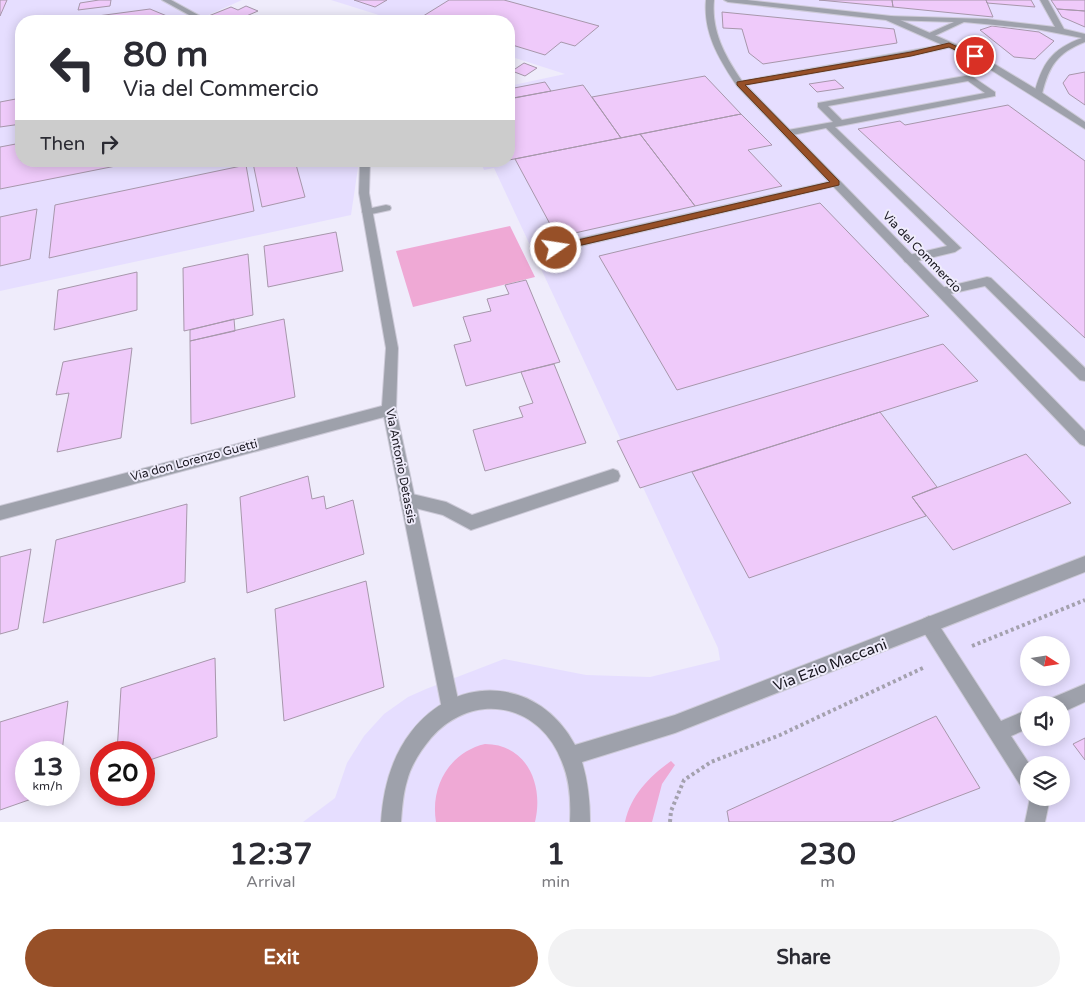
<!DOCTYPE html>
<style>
body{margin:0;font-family:"Varela Round",sans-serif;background:#f2f2f3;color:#2b2b33;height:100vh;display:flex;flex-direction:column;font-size:19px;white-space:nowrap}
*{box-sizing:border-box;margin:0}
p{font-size:16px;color:#7c7c81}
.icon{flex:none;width:28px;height:28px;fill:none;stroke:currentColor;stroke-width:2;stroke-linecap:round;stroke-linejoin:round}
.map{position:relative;height:822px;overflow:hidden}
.details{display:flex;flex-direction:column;background:#fff;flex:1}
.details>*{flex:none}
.hud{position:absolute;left:15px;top:15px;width:500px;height:152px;border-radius:20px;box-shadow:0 2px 12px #0003;background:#fff;color:#2b2b33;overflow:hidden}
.needle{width:32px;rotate:102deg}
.controls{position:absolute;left:1020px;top:636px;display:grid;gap:10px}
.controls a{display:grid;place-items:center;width:50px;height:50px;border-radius:50%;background:#fff;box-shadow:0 2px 12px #0003;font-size:25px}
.speed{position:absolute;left:15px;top:741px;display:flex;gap:10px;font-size:25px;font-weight:700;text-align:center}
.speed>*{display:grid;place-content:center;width:65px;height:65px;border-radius:50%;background:#fff;box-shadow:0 2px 12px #0003;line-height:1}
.speed small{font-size:12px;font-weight:400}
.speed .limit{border:8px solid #d22;background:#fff;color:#111}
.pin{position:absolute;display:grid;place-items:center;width:42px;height:42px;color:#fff;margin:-21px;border:2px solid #fff;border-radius:50%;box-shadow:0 1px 5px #0007}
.me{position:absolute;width:55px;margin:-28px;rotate:77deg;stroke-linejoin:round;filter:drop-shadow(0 0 4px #0008)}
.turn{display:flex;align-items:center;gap:18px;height:105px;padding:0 25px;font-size:22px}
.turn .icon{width:65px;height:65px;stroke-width:2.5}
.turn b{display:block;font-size:35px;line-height:42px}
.then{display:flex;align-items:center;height:48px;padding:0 25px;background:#0003;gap:10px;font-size:19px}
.eta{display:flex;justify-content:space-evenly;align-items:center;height:85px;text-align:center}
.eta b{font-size:30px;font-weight:800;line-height:35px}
.action{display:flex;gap:10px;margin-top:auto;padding:10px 25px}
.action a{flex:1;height:58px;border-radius:30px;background:#975028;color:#fff;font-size:20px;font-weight:800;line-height:58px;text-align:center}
.action a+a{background:#f2f2f3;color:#2b2b33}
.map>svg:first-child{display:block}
.built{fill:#e6deff;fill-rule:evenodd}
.green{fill:#efa9d5}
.building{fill:#efcafa;stroke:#a797ab}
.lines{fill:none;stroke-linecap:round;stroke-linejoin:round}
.service-casing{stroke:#cdcad8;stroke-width:2}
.minor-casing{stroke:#cdcad8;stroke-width:2}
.tertiary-casing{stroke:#cdcad8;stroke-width:2}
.path{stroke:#a4a1ae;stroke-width:4;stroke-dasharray:3 3;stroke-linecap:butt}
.service{fill:#9ea1ab;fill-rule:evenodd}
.minor{fill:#9ea1ab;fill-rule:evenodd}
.tertiary{fill:#9ea1ab;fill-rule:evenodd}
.route{fill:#975028;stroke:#62341a}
.labels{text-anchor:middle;stroke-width:4;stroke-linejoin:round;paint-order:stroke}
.street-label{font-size:12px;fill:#191720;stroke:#efecfb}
.near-street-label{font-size:15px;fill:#191720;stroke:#efecfb}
</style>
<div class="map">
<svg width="1085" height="822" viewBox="0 0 1085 822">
<rect width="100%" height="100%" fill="#efecfb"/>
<path class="built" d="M0 0H242L195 21H21V161H359L351 215 0 291Z
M331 0H1085V822H303L335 798 347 763 364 736 384 714 408 697 426 689 504 659 586 675 650 677 720 660 718 648 494 168 484 170 480 161H509V86L565 74 509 56V21H398ZM1029 645H1061V678H1029ZM1029 705H1061V738H1029ZM1029 765H1061V798H1029Z"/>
<path class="green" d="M510 226 535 277 413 307 396 251Z
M485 744C527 744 544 785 535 822H436C430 786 450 752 485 744Z
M671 761 675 765 662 784 652 822H625C631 795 649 777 671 761Z"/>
<path class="building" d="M0 0H7L0 16Z
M99 0H111L110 6 78 10 80 3Z
M354 0H387L375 7Z
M449 0H504L599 26 575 46 561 42 545 55 509 44V21H430L420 18Z
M819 0H892L893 7Z
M892 0H986L993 17 893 7Z
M986 0H1031L1035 7 987 3Z
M1051 0H1085V11L1057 9Z
M246 6 258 11 235 21H215L206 17 231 7 238 10Z
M150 9 179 21H60Z
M1057 9 1085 11V27L1062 17Z
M722 12 894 29 897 43 763 64 749 53 742 29 723 28Z
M992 26 1039 32 1054 41 1035 59 1014 57 980 30Z
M524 63 537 68 525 76 512 71Z
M1085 72V105L1069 94 1063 83 1069 75Z
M705 76 741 114 621 138 592 97Z
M835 80 844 88 817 92 809 84Z
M545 82 551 91 513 98 509 91V89Z
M583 85 621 138 509 160V99Z
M21 98V124L0 127V102Z
M1008 105 1085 161V338L858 129 900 121 905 125Z
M741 114 772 145 748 150 782 186 695 206 640 134Z
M640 134 695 206 557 237 515 159Z
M21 143V161H141L0 189V147Z
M260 161H295L305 197 262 207 253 163Z
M425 161H446L428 166Z
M246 165 254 211 49 258 55 205Z
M820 203 929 316 677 390 599 256Z
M37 209 30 259 0 266V217Z
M336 232 343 271 268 287 264 246Z
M248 254 253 315 184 331 183 268Z
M137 272V310L54 330 58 290Z
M526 280 560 362 466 386 454 345 471 341 463 317 491 311 487 299 509 294 505 285Z
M234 319 235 331 190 341V330Z
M284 319 295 397 191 424 190 341Z
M943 344 978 381 640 488 617 441Z
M132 348 121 438 57 452 69 393 56 395 63 362Z
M554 364 586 443 485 471 473 430 523 417 519 407 533 403 521 372Z
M880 412 937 487 912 497 926 516 749 578 692 472Z
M1026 454 1071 503 953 550 912 497Z
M308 476 312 499 324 496 326 509 353 500 364 554 247 593 240 497Z
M187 504 185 582 43 623 56 540Z
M31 549 18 629 0 634V557Z
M366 581 384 687 284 721 275 609Z
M215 658 217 737 144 762V752H117L121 688Z
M68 701 62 752H26V795H43L0 810V722Z
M936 716 980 788 891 822H729L727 811Z
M1085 738V760L1073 744Z"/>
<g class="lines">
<g class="service-casing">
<path id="service" d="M970 75 995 92V96L835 127 961 248 955 252 909 263 905 262 903 259 905 256 947 246 826 128 788 136 783 133 788 130 833 122 818 107V103ZM968 81 985 93 842 120 828 106Z
M836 180 841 183 840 185 555 252 549 248 555 244Z
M386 205 390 206 391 208 390 210 367 215 362 212 363 210Z
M987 277 991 278 1085 368V381L1080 380 985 286 941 296 935 292 941 288Z
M613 469 618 471 620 476 618 481 471 530 443 515 403 505 400 500 403 495 408 493 446 502 472 515Z
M929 616 935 619 1001 721 1029 709V728L1011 736 1030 765 1029 791 1022 788 923 631 920 625 923 619Z
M1085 684V702L1061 713V705H1050L1052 698Z
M1030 798H1050L1045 822H1025Z"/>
</g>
<g class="minor-casing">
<path id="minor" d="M162 0H171L209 21H200Z
M706 0H714C711 31 725 56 742 81L952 43V47L911 56 746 85 1085 431V446L1080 444 737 86C719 59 703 33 706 0Z
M1040 0H1048L1064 29 1085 34V42C1057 53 1049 66 1042 94L1038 97 1034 94C1042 64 1051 49 1082 38L1036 29 964 22 930 38 926 36 927 34 954 22 888 20 884 18 888 16 987 19 1055 27Z
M360 161H370L369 193 398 348 396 410 460 709 458 716 451 718 444 716 442 709 384 417 0 520V506L382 406 386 348 359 193Z"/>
</g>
<g class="tertiary-casing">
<path id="tertiary" d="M724 0H747L891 16 978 54 1041 92 1085 122V129L972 58 886 20 728 2Z
M1085 556V572L675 733 582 762C588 782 590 801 590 822H570C571 801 570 781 562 762 540 703 473 690 431 738 421 750 411 765 407 781 403 794 402 808 401 822H381C383 790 391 758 411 732 457 672 540 678 575 745L675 715Z"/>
</g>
<path class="path" d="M972 646 1085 600
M670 822 671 811 684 780 711 762 780 735 925 667"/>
<use href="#service" class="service"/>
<use href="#minor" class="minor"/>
<use href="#tertiary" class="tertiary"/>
</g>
<path class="route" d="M949 43 978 56 972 58 949 47 911 56 745 85 839 181V185L556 251 551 248 556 245 830 182 737 85V82L911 52Z"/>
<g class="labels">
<g class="street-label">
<text transform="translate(922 252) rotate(46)" y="4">Via del Commercio</text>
<text transform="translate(194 460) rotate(-15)" y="4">Via don Lorenzo Guetti</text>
<text transform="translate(401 466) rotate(79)" y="4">Via Antonio Detassis</text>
</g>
<g class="near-street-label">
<text transform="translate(830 665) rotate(-21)" y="5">Via Ezio Maccani</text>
</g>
</g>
</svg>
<div class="controls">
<a><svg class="needle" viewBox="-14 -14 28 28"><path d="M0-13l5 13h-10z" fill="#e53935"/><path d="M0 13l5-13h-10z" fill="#7c7c81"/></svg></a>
<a><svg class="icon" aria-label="sound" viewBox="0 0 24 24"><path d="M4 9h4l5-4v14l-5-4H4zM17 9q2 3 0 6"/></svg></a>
<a><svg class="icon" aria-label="layers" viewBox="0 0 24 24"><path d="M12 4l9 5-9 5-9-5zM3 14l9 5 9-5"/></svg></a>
</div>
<div class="speed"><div>13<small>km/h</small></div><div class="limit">20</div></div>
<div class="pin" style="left:975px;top:56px;background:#d93025"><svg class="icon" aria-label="arrive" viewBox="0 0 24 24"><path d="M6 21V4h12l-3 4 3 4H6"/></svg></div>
<svg class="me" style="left:556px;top:248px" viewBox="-20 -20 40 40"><circle r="17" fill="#975028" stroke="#fff" stroke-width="3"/><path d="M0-11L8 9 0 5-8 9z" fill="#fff"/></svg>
<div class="hud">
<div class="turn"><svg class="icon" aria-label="left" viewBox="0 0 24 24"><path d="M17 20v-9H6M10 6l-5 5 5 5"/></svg><div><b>80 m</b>Via del Commercio</div></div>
<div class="then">Then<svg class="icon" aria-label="right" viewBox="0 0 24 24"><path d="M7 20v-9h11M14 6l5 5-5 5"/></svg></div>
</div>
</div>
<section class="details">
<div class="eta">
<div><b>12:37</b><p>Arrival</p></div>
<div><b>1</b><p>min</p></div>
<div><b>230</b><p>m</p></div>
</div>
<div class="action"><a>Exit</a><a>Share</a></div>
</section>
